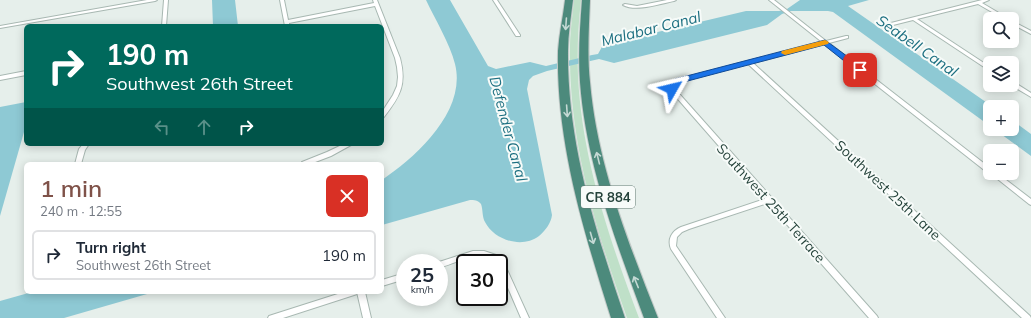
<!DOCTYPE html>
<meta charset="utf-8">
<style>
body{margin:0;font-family:Mulish,sans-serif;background:#f6f6f7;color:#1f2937;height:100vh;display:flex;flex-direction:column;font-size:15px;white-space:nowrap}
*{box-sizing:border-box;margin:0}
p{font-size:13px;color:#747a83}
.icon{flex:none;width:22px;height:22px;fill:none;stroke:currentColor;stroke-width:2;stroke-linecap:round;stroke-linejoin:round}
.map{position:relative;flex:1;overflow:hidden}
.side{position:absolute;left:24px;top:162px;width:360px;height:132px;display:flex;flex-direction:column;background:#fff;border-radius:6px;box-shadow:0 2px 10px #0003}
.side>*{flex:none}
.top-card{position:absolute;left:24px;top:24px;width:360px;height:122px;border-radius:6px;box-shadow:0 2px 10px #0003;background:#00695c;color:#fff;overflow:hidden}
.tools{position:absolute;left:983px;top:12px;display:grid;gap:8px}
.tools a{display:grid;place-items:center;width:36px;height:36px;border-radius:6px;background:#fff;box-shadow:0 2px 10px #0003;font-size:20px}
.speed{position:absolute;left:396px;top:254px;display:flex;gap:8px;font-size:20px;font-weight:700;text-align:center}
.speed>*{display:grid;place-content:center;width:52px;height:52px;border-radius:50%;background:#fff;box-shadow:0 2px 10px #0003;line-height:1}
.speed small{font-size:10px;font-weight:400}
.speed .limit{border:2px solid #111;border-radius:6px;background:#fff;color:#111}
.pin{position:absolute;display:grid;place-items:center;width:34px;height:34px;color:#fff;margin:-17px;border-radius:8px;box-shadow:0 2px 6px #0006}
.me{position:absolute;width:44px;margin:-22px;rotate:53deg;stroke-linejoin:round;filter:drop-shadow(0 0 3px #0008)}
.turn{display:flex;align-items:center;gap:14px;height:84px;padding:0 16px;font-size:18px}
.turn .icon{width:52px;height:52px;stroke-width:2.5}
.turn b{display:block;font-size:28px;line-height:34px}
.lanes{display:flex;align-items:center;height:38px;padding:0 16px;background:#0003;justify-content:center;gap:20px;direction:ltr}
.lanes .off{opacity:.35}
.round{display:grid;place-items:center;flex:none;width:42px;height:42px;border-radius:6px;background:#f6f6f7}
.overview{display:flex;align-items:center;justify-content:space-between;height:68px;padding:0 16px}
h1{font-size:24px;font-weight:600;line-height:30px;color:#7f5249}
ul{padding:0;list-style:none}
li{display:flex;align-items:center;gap:12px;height:50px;margin:0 8px 6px;padding:0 8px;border:2px solid #e0e1e3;border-radius:6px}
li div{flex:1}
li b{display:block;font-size:15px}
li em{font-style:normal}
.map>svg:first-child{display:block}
.green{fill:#bfe0c8}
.water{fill:#8ec9d4}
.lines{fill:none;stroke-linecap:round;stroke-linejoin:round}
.minor-casing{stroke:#a8b8b2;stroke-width:2}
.trunk-casing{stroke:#c2cac8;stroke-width:2}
.minor{fill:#fff;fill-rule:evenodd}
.trunk{fill:#4c8a7c;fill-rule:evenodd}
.oneway{stroke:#c4d9d4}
.route{fill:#1a73e8;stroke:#114b97}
.slow{fill:#f59e0b}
.labels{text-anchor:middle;stroke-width:4;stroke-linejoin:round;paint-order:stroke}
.shield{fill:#f7fbf9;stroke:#637a73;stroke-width:1}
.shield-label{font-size:13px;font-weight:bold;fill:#24423a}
.street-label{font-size:14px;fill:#24423a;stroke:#f7fbf9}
.water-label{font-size:15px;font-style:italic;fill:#1c6f80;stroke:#f7fbf9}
</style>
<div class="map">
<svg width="1031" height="318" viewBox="0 0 1031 318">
<rect width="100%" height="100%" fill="#e6efeb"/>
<path class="green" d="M574 0H581C578 26 577 51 578 76 582 160 610 241 639 318H627C598 235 571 150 570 61 569 40 572 20 574 0Z"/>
<path class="water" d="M212 0H235L238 26H213Z
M426 0H450L488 66 496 69 530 62 546 66 592 55 598 54 603 45 746 11H779L787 9 800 0H869L848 6 993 107H990V126L833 12 828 11H791L782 14 767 25 614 63 599 59 547 71 533 76 529 80 527 89 552 215C551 223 546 230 539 236 522 249 494 240 485 222 482 217 483 209 481 204 478 200 474 200 470 200L382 225V180C416 157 467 111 455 64 450 44 435 19 426 0Z
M26 102V125L0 216V107Z
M1012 120 1031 134V156L994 129H1012Z
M32 292H154L64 318H0V301Z"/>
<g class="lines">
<g class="minor-casing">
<path id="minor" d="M147 0H157L155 1 0 28V26Z
M164 0H168L166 26H162Z
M280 0H284L288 20 374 3 373 0H377L400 58C407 85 400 96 384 117L382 118V112L393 95 397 86 398 77 397 67 395 58 375 6 289 23V26H285Z
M493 0H497L520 35V36H516Z
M667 0H676L674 1C659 4 636 12 623 5L625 4 637 6Z
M769 0H774L826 41 846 36H848V38L829 43 990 168V173H997L1031 199V205L1029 204 990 173H988L824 44 753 63 1030 316 1031 318H1022L748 64 680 82 675 87V89L877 316 878 318H869L768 203 689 229 682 232 677 237 676 246 725 318H717L671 249C667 239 672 231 681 227L765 199 670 90 669 86 676 80 822 42Z
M982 0H989L982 3 1009 19H1004L978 4 917 19 990 67V71L913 20 893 25 891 24V23Z
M1012 21 1031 31V34L1012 24Z
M26 71V75L0 80V76Z
M1012 81 1031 93V97L1011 85Z
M83 144H89L85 150 81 164H75L79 149Z
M344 144H352L351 145 331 156 310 164H301L302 162 327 152Z
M473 251H484L496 255 504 263 529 318H521L499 267V263H495C482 249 455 263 439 268V263H436Z
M405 273V279L382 286V280Z
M344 292H365L371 318H363L357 292V294L354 295 283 318H268L269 316 272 315Z"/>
</g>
<g class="trunk-casing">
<path id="trunk" d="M565 0H573C571 17 568 34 568 51 567 143 596 232 625 318H611C584 232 556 143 558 51 559 34 563 17 565 0Z
M582 0H590C589 27 587 55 590 82 597 164 628 242 658 318H644C616 242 586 163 580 82 578 54 580 27 582 0Z"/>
</g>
<use href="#minor" class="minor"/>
<use href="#trunk" class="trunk"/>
</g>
<defs><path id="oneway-shaft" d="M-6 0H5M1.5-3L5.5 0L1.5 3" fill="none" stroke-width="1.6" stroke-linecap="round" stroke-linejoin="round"/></defs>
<g class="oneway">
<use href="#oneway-shaft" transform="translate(566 24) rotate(94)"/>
<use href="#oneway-shaft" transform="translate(567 111) rotate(86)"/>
<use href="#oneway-shaft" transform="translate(598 158) rotate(-104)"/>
<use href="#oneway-shaft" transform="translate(592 238) rotate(74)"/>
<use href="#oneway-shaft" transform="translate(636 282) rotate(-112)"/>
</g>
<path class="route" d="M825 40 863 68V72H858L824 45 680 83 676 86 675 91H669L668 89 669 84 675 79Z"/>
<path class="slow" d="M825 40 829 42 828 44 785 55 781 53 782 51Z"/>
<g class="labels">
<rect class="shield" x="581" y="186" width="54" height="22" rx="3"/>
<g class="shield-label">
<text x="608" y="202">CR 884</text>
</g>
<g class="street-label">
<text transform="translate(888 190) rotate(43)" y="5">Southwest 25th Lane</text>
<text transform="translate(771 203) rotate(48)" y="5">Southwest 25th Terrace</text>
</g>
<g class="water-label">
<text transform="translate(651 29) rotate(-14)" y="5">Malabar Canal</text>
<text transform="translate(917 46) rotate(35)" y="5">Seabell Canal</text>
<text transform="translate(508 129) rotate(75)" y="5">Defender Canal</text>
</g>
</g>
</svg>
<div class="tools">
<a><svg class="icon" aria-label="search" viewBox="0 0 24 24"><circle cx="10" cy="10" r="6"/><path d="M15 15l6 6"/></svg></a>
<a><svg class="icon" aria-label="layers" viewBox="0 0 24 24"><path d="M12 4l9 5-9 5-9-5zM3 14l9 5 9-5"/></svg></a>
<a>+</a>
<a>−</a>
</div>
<div class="speed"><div>25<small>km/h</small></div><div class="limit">30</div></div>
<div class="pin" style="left:860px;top:70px;background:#d93025"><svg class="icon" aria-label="arrive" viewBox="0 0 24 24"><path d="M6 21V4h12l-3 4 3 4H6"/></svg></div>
<svg class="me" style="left:672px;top:89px" viewBox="-20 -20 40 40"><path d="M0-17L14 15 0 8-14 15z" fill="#1a73e8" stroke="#fff" stroke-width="4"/></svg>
<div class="top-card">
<div class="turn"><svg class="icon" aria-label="right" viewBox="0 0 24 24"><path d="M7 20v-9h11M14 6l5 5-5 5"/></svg><div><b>190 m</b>Southwest 26th Street</div></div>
<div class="lanes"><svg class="icon off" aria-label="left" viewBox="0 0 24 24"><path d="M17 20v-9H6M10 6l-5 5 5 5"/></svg><svg class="icon off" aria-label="ahead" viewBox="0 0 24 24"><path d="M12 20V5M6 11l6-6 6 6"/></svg><svg class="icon" aria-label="right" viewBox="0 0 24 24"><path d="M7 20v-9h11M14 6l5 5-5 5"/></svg></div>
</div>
<section class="side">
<div class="overview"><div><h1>1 min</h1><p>240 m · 12:55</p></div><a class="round" style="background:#d93025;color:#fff"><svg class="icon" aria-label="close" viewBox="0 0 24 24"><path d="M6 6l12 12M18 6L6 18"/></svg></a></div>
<ul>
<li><svg class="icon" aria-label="right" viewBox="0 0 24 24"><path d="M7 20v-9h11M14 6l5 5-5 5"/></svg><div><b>Turn right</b><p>Southwest 26th Street</p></div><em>190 m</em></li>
</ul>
</section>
</div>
